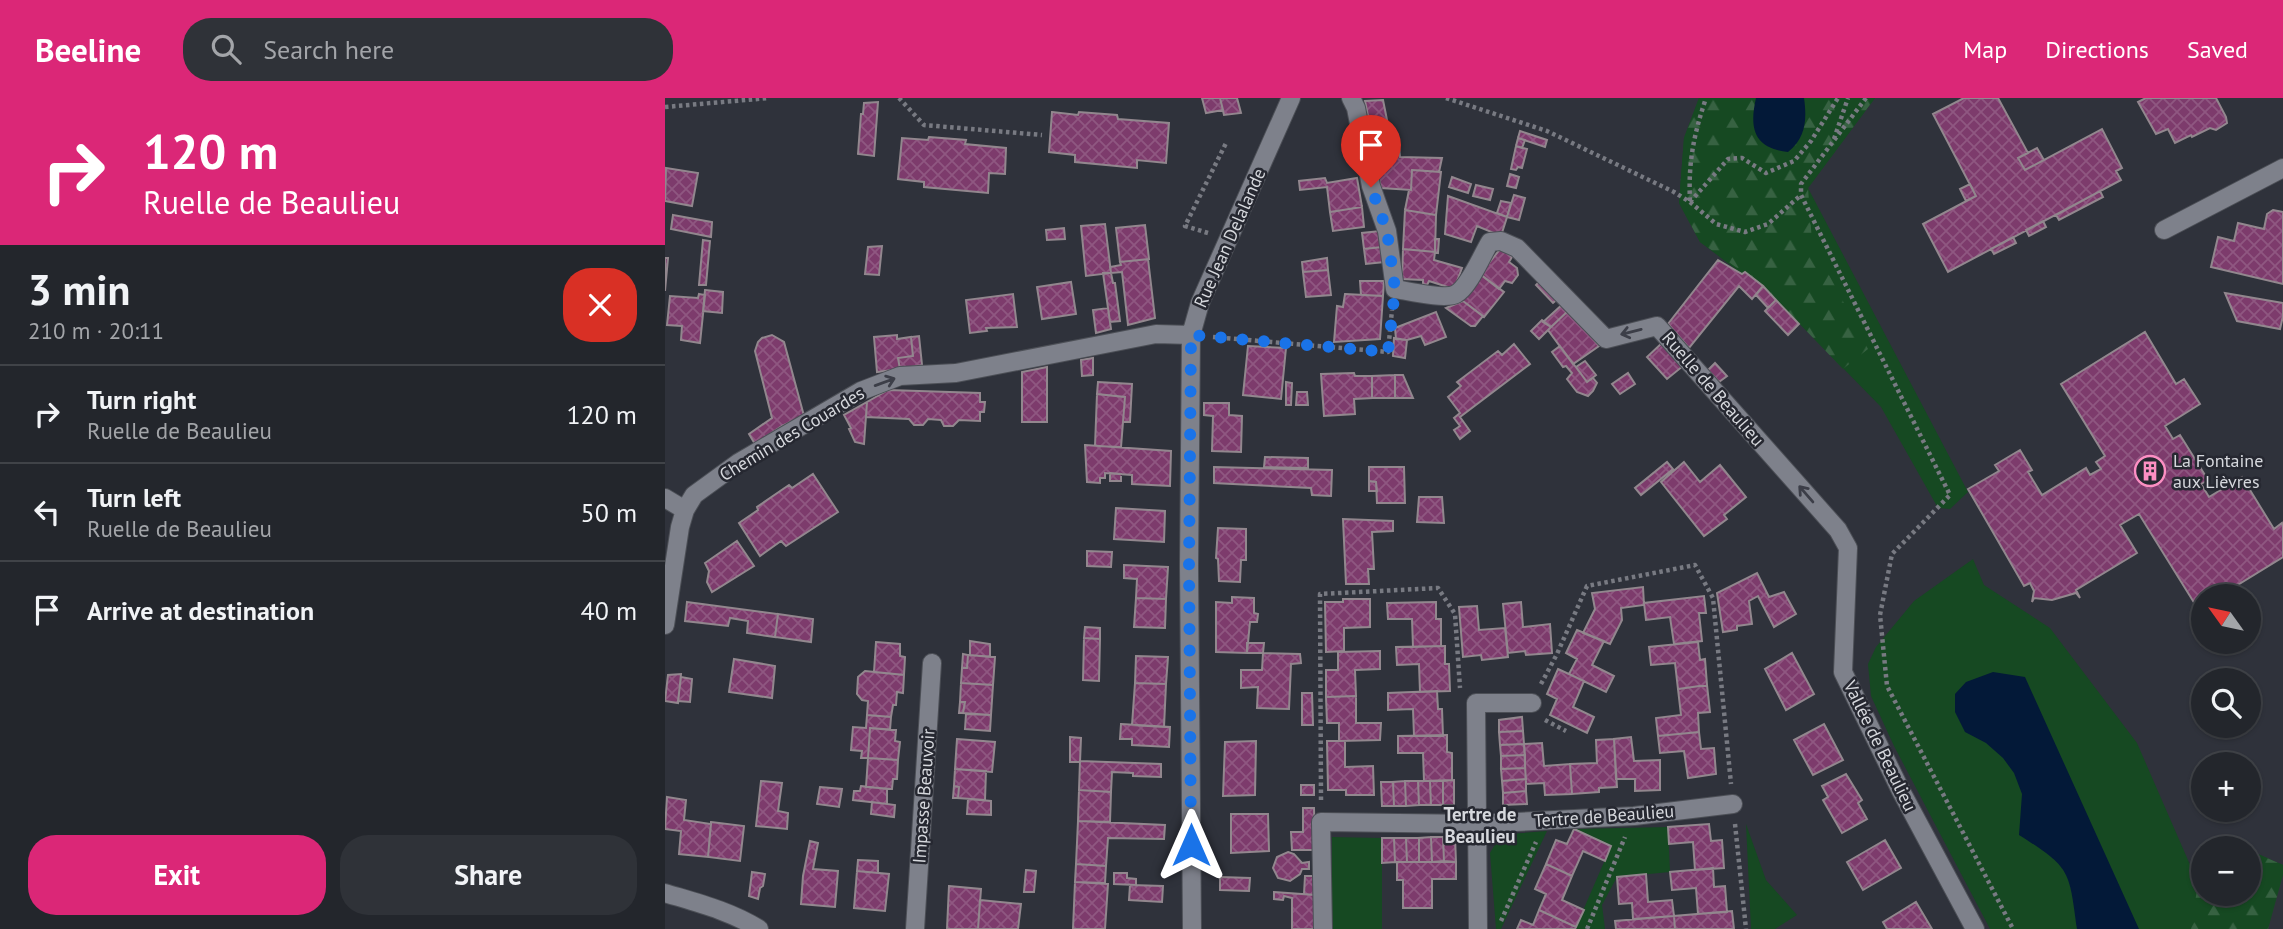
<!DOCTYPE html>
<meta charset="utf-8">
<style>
body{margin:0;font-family:"PT Sans",sans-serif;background:#2f3238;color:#f1f3f6;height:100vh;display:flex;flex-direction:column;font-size:26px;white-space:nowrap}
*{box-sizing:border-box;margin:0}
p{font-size:23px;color:#a3a5a9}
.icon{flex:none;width:38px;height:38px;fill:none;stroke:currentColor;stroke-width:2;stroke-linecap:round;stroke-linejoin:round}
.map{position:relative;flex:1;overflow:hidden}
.panel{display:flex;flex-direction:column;background:#23262c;width:665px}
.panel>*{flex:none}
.banner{background:#db2777;color:#fff;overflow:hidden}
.needle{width:46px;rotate:303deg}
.fabs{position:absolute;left:1526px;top:486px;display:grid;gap:14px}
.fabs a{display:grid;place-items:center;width:70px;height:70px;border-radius:50%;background:#23262c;box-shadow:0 2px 5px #0004,0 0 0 2px #404348;font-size:35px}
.pin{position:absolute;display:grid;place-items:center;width:60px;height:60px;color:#fff;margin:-72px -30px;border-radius:50% 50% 50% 0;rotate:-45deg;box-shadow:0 0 7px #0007}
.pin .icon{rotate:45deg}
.me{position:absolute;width:77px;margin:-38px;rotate:0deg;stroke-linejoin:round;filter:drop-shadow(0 0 5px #0008)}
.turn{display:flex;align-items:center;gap:24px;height:147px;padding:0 28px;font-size:32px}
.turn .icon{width:91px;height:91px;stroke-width:2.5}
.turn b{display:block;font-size:49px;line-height:60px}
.round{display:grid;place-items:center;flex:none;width:74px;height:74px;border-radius:28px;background:#2f3238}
.head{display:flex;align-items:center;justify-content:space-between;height:119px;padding:0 28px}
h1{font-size:42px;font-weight:700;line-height:52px}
.primary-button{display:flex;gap:14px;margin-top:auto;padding:14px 28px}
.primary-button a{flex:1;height:80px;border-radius:28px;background:#db2777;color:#fff;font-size:28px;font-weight:700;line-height:80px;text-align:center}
.primary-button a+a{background:#2f3238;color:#f1f3f6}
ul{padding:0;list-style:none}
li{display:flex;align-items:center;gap:21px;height:98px;padding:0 28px;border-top:2px solid #404348}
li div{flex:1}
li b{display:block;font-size:26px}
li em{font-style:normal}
header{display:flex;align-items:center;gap:42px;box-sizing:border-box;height:98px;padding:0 35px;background:#db2777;color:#fff}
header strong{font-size:33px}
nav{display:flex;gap:38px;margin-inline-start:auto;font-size:24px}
.search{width:490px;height:63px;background:#2f3238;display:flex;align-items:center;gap:18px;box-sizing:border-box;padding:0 24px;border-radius:28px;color:#a3a5a9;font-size:26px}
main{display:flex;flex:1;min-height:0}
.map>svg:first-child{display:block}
.green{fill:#164922}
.forest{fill:url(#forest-firs)}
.water{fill:#031938}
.building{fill:url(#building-cross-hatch);stroke:#92878e;stroke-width:2}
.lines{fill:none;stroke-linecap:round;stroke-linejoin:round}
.street-casing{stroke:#4c4f56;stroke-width:20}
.secondary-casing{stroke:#4c4f56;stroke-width:20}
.path{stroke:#787a82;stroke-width:4.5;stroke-dasharray:3.5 3.5;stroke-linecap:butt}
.street{stroke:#7e818b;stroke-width:18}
.secondary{stroke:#7e818b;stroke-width:18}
.oneway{stroke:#3c3e48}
.route{stroke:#1a73e8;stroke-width:12;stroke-dasharray:0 21.6}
.labels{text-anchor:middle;stroke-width:5;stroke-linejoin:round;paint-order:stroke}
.street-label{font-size:18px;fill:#d6d8dd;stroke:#262831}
.poi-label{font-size:18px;fill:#d6d8dd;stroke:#262831;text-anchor:start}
.neighbourhood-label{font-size:19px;font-weight:bold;fill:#d6d8dd;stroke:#262831}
</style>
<header>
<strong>Beeline</strong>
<div class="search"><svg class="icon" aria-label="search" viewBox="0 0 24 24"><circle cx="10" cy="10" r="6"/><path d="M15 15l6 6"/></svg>Search here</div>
<nav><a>Map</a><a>Directions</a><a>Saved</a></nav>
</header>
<main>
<section class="panel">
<div class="banner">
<div class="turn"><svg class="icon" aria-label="right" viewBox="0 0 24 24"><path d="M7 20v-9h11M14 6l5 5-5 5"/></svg><div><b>120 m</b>Ruelle de Beaulieu</div></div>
</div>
<div class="head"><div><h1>3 min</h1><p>210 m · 20:11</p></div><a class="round" style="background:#d93025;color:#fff"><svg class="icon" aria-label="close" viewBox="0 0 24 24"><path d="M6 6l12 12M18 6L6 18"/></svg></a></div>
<ul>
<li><svg class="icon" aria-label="right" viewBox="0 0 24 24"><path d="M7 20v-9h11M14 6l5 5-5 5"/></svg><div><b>Turn right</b><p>Ruelle de Beaulieu</p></div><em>120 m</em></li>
<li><svg class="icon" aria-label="left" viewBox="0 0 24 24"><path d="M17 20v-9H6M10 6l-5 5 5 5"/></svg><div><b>Turn left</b><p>Ruelle de Beaulieu</p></div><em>50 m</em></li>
<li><svg class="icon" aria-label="arrive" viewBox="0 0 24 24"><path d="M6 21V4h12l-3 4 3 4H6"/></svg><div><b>Arrive at destination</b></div><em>40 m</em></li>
</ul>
<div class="primary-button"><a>Exit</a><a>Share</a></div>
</section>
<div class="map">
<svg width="1618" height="831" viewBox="0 0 1618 831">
<defs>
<pattern id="forest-firs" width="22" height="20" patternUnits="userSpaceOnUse" patternTransform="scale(1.75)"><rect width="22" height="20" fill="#164922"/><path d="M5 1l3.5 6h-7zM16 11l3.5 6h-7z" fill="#376242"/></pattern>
<pattern id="building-cross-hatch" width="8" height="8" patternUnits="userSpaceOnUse" patternTransform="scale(1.75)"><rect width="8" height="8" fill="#7d3b6c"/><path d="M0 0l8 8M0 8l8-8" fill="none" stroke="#8f5781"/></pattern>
</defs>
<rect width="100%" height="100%" fill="#2f323b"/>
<path class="green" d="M1034 0H1210L1143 90 1303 394 1285 411 1273 410 1216 309 1098 188 1077 176 1035 144 1014 105 1019 40Z
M1308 461 1319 487 1385 530 1472 645 1533 785 1538 782V796H1584V755L1586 753 1618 767 1603 831H1325L1229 648 1206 598 1203 566 1211 549 1249 503Z
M1081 726 1101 782 1132 817 1110 831H1086Z
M1003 729 1005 774 952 779 937 807 940 831H910L946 748 909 731Z
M882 733 836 831H831L825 755 832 743 845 736Z
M667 739 717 740V831H666Z"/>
<path class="forest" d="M1034 0H1210L1143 90 1147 144 1203 251 1178 271 1098 188 1035 144 1014 105 1019 40Z
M1586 753 1618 767V777L1603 831H1526L1533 785 1538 782V796H1584V755Z"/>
<path class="water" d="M1091 0H1139C1142 21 1141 40 1123 54 1089 50 1084 31 1091 0Z
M1328 574 1360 579 1474 831H1412C1404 772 1406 770 1354 737L1357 696 1349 675 1338 660 1321 645 1300 634 1290 614V596L1301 584Z"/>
<path class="building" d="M537 0H555L558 12 541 15Z
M555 0H572L576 15 559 17Z
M1299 0H1333L1363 55 1353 60 1360 72 1437 31 1457 70 1451 73 1456 82 1283 174 1258 126 1311 98 1268 16Z
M1481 0H1551L1561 19 1562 25 1551 32 1545 30 1527 39 1526 37 1510 45 1503 31 1491 36 1473 4Z
M718 2 727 47 734 48 735 59 777 60 774 74 747 72 746 92 716 90 712 72 714 71 700 3Z
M213 4 209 58 193 56 196 16H198L199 5Z
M387 14 413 17 414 14 452 17 453 21 504 25 501 65 472 62V70L410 64V57L384 54Z
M855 33 882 42 880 49 853 40Z
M264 39 301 42 300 46 341 50 340 76 324 75 323 95 259 89V84L233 81 237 40 263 42Z
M853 40 860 42 857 50 851 48Z
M851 48 862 51 857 70 853 69 851 72 846 71Z
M1372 50 1379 62 1360 72 1353 60Z
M1 70 33 75 27 108 0 103Z
M747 72 776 74 771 117 740 112 744 92H746Z
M845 76 854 79 851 90 842 88Z
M787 79 806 86 803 95 784 89Z
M660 80 662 85 692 80 697 109 665 114 662 89 635 92 634 83Z
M1305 86 1311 98 1301 103 1295 91Z
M811 87 828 91 825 102 808 98Z
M1435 93 1438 99 1394 122 1391 117Z
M849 97 860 100 854 122 842 119Z
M783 98 842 119 836 138 812 128 806 144 780 136Z
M836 103 846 105 842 119 832 115Z
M697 109 699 129 668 133 665 114Z
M740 112 771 117 770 154 738 151Z
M1608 112 1618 114V186L1546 169 1553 139 1569 143 1573 125 1599 131 1602 116Z
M8 117 47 124 46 139 6 131Z
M1378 123 1381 129 1364 138 1361 132Z
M440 126 446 175 421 178 416 128Z
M480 127 484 161 455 164 451 130Z
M399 130 400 141 382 142 381 132Z
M715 133 717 149 699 151 697 135Z
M1348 139 1351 145 1329 156 1326 151Z
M770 141H774L773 155 770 154Z
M38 142 45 143 41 187H34Z
M217 148 214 177 200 176 203 149Z
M717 149 719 164 701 166 699 151Z
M836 150 847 159 844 164 852 170 853 177 847 185 840 183 834 191 815 176Z
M738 151 770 154 769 162 797 170 789 191 764 183 762 187 758 186V182L737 181Z
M0 160H3L0 193Z
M662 160 663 172 638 174 637 164Z
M483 161 490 220 463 227 457 174 446 175 445 169 456 167 455 164Z
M1053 162 1077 176 1080 174 1098 188 1087 201 1074 188 1024 250 1003 226Z
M663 172 666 197 641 199 638 174Z
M438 175H446L448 185H450L455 223 445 224Z
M815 176 839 194 819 219 798 203 797 197Z
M877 181 894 200 888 205 871 187Z
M695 183H719L718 198 696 197Z
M406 184 411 216 377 221 372 189Z
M1098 188 1111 202 1103 210 1091 197Z
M40 192 58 194 57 215 38 213Z
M1560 195 1618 205V218L1615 231 1572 223Z
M34 196 40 197 35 245 16 242 17 228 2 227 5 198 33 200Z
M348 196 352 229 321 230 322 233 305 235 301 202Z
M680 196 718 198 715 241 669 244 672 208 678 209Z
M1111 202 1134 226 1123 237 1100 213Z
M798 203 818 218 810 228H806L781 210Z
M899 205 905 211 886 229 878 224Z
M443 210 446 231 431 235 428 212Z
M905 211 934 248 908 266 883 232Z
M771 214 781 239 760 247 756 238 742 242 731 241 730 230Z
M877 222 886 229 874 241 866 233Z
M1480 234 1511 286 1519 281 1535 306 1500 328 1508 341 1515 337 1543 382 1536 386 1544 399 1577 379 1609 431 1617 425 1618 428V459L1553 499H1538V508L1533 511 1474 416 1455 427 1472 455 1411 492 1415 500 1411 495 1387 502 1369 500 1367 504 1369 493 1365 485 1359 488 1303 391 1334 373 1330 367 1355 352 1367 372 1363 374 1377 397 1421 370 1425 377 1436 371 1431 364 1440 358 1396 286Z
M107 237 119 244 139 318 117 328 90 346 84 336 107 320 90 253 93 244 97 240Z
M232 237V241L246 239 248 258 233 260 235 271 212 274 209 239Z
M254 238 257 267 235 271 233 260 248 258 246 239Z
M729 240 742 242 740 260 728 258Z
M997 245 1018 268 1002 281 982 259Z
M849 246 865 266 795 319 805 333 795 341 789 332 795 328 789 320 795 315 783 299 796 288 792 284 833 253 837 257Z
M583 248 621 250 616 301 578 297Z
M895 248 922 284 928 280 932 285 928 293 923 298 912 294 902 281 907 275 901 268 898 269 887 254Z
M428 260V277L417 278 416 262Z
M920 263 931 277 922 284 911 269Z
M1050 265 1062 278 1054 284 1043 272Z
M382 269V324H357V274Z
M689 275 690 278H707V300L689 301 690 316 659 318 656 276Z
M963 275 970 286 955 296 947 286Z
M730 277V300H707V278Z
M730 277H738L748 300H730Z
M433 284 467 286 465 324H458L460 299 432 296Z
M621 284 627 285 626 307H621Z
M223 292 315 295V304H320L319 314H315V323L294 322 288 328H279L276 322 263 321 258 327H249L244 321 201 319 202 304Z
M632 294H642L643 307H631Z
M432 296 460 299 456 349 430 348Z
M202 304 199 346 190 344 184 331 186 330 179 317Z
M539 305H564V317L577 318 576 354 547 353 548 318 539 317Z
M420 347 506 353 505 388 467 386V377L440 375V380H435V385L422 384Z
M600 359 643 360V370L599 369Z
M1002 364 1008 371 976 397 970 390Z
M1019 364 1035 384 1055 367 1081 399 1059 417 1062 421 1039 438 996 384Z
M549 369 667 372 666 398 647 397 646 390 549 385Z
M704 369H739L740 405H712L711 384 704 383Z
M445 375 456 376V383H445Z
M148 376 173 414 121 448 116 443 95 458 74 425 93 412 92 409 124 387 127 390Z
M704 383 711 384 712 393H704Z
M754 399H777L779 425 752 424Z
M451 410 500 413 499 444 449 441Z
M678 421 728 423V433L707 434 709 471H703L704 486H681Z
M553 430 581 431V462H576L575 484 554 483 553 461 551 460Z
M72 443 89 468 47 494 42 484 44 473 40 465Z
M422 453 447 454 446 469 422 468Z
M459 467 503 469 501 501 471 500 472 481 459 480Z
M1092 475 1104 499 1119 494 1131 516 1109 529 1093 498 1084 503 1087 526 1072 528V532L1058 534 1052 495Z
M978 489 979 507 956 510 957 522 945 546 918 535 930 511 927 495Z
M1039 498 1041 515H1034L1037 543 1009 546 1005 519 981 522 979 505Z
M567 499 589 500V515L593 516 592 524H585L582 555 551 554V504L567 505Z
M471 500 501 501 500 530 469 529Z
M678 501H705V529L679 530V553L661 554 660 504H678Z
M22 504 113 516 110 539 82 535 83 523 65 520 63 528 20 523Z
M771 504V521H776V548L748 549 747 521H723L722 505Z
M856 504 858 529 885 526 887 555 861 557 860 553 843 555 838 506Z
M812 508 814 532 840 530 843 559 817 562 816 557 798 559 794 509Z
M113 516 148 521 146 544 110 539Z
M420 529 435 530V541L419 540Z
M912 532 939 543 927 567 949 578 941 594 904 576 912 561 901 555Z
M419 540 435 541 434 583 418 582Z
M305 543 325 546V559L305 557Z
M211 544 235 546V558L240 559 239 577 209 574Z
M1033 544 1035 562 1040 561 1042 587 1013 591 1010 565 986 567 984 549Z
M582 545H599L598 555H582Z
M780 548V566H784L785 593 755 594 754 566 732 567 731 549Z
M715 553V571L690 572 691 598 661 599V572H673V554Z
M598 555 635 556 636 565 626 566 624 611 592 610 593 589 576 590V572H597Z
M1127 555 1149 596 1121 612 1100 571Z
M298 556 303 557 302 570H297Z
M303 557 330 559 328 587 296 585 297 570H302Z
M471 558 503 559 501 586 470 585Z
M69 561 110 568 107 600 64 594Z
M893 571 919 583 908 609 929 619 922 635 885 617 892 601 882 596Z
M200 573 239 577 238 595 232 594 231 607H228L226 619 202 617 203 603 197 602 192 596 193 579Z
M16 576 13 605 0 603 3 577Z
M16 579 27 581 25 604 13 603Z
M296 585 328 587 326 617 298 615 300 604H295Z
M470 585 501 586 499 629 467 627Z
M1042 587 1045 614 1033 615 1034 634 993 638 991 620 1016 617 1013 591Z
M772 593 773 611H777L778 638H749L748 611 723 612V595Z
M637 595H647L648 627H637Z
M691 598V625H716L715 642 674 643V625H662L661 599Z
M295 604H300L298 615H294Z
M301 616 326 617 325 633 300 631Z
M202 617 226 619 225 632 205 630 203 660H196L197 653 186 652 188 629 201 630Z
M857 619 858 633 834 634V622Z
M456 626 505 629 504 649 467 647V641H455Z
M1159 626 1178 662 1148 677 1129 642Z
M205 630 231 632 230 643 235 644 233 662 203 660Z
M858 633 859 646 835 647 834 634Z
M1034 634 1036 651 1049 650 1051 676 1023 680 1019 653 995 655 993 638Z
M782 637V654L787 655V682L759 683 758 655H733V638Z
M405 639 416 640 415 664H405Z
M966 639 969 663 995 662V692L970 693V681H951L949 641Z
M292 641 330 644 327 674 290 671Z
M949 641 952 689 934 690V694L907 696 905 666 932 665 931 642Z
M591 643 590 697 558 698 560 644Z
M662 643H680V669L708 668 709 697H681V692H663Z
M877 645 879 668 905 666 907 696 880 697 879 685 861 686 859 646Z
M859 646 860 657 836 658 835 647Z
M860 657V670L836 671V658Z
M203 660 233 662 232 681H228L227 691 201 689Z
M415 663 496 666V679L468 678V675L447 674 446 694 414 692Z
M860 670 861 681 837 683 836 671Z
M290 671 321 673 320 702 293 700 294 689 289 688Z
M1181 676 1197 702 1193 705 1202 721 1177 735 1158 702 1163 699 1157 688Z
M861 681V693L838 695 837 683Z
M789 682V707H778V683Z
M96 683 117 685 113 713 123 715 122 731 91 728Z
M740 683H753L754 707 741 708Z
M740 683 741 708H729L728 684Z
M753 683H765L766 707H754Z
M765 683H778V707H766Z
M716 684H728L729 708H717Z
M636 687H649V697H636Z
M196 688 222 691V706L188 702 189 693H195Z
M289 688 294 689 293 700H288Z
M155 689 177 691 174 709 152 706Z
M414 692 446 694 445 724 413 723Z
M861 693 862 706 838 707V695Z
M2 699 21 702 19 722 46 726 43 759 14 756 16 733 0 731Z
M303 701 326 703V717L302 716Z
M207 704 230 707 229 719 206 716Z
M638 710H649L650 752H627L626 734H638Z
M566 716H603L604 753 566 755Z
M413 723 500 727 499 741 443 740 441 768 411 766Z
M46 724 79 728 75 763 43 759Z
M1044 726 1046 743 1057 742 1059 770 1030 772 1028 744 1004 746 1003 729Z
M909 731 946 748 940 763 918 753 907 778 881 766 891 742 902 746Z
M766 739 767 764H754V740Z
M766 739H778L779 763 767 764Z
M778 739H790L791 764 779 763Z
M717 740H729L730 764 717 765Z
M729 740H741L742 764H730Z
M741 740H754V764H742Z
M1220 742 1236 770 1198 792 1182 764Z
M145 743 153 745 148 771 173 773 170 809 136 806 138 778Z
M623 754 629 756 637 765 644 764V771H637L635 776 625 783 613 780 608 770 612 759Z
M193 762 213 763V775L192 773Z
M732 764H791V781H767V810H738V782H732Z
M411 766 441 768 440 785 410 784Z
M881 766 907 778 897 802 919 812 911 829 874 812 881 796 870 791Z
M1048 770 1049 789 1060 788 1062 814 1033 816 1031 790 1007 792 1005 774Z
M361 772 371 773 369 794H359Z
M192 773 224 776 220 813 189 810Z
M87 774 100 776 98 788 95 790 93 801 84 798Z
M449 775H462V780L471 781V787L449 786Z
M981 776 983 804 1007 802 1009 818 968 821 967 805 954 806 952 779Z
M640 778H650V797L639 796Z
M555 779 585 780 584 793 555 792Z
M410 784 443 786 440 831H408Z
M465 787 498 788 497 804 464 802Z
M284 788 316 791 313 831H282Z
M609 794 650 797V831H627V800L619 798 618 802 609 801Z
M315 802 356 806 353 831H313Z
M1251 804 1267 831H1222L1218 824Z
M874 812 911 829 910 831H852L856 822 868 827Z
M1067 813 1069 831H1010L1009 818Z
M1009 818 1010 831H951L950 823Z"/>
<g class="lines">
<g class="street-casing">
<path id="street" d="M686 0 691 10 706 88 722 133 730 191C743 193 781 202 791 196 804 189 817 157 825 144L836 143 852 150 941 241 992 228 1173 432 1183 450 1178 574 1236 693 1310 831
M1499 132 1618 70
M0 400 20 412
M0 527 15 429 20 412 29 397 73 365 196 293 235 278 291 275 491 236 526 237
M250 831 267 565
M527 831 524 468 526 237 535 205 626 0
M658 831 656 724 811 726 969 718 1068 706
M813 831 811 605H867"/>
</g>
<g class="secondary-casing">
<path id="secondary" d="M0 795C33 805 65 813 94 831"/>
</g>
<path class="path" d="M234 0 259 27 377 37
M781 0 882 33 1009 94 1025 104 1051 126 1080 134 1103 126 1136 97
M1201 0 1136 86V97L1285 397 1227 456 1215 517 1222 588 1348 831
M0 9 104 0
M1169 41 1183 0
M1025 103C1023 64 1029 36 1041 0
M1025 104 1063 61 1077 60 1101 75 1129 63 1146 43 1173 0
M543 135 520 128 562 43
M548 239 723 254 727 212
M876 586 892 556 922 488 1030 467 1048 500 1066 686
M880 622 901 633
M656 702 655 496 773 490 790 516 795 590
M1070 726 1081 831
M836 823 871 744
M922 831 960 739"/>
<use href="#street" class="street"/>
<use href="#secondary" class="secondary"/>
</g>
<defs><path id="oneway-shaft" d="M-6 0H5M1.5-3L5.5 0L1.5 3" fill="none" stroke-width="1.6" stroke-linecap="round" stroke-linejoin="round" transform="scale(1.75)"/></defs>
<g class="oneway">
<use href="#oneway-shaft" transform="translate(966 234) rotate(166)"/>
<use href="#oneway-shaft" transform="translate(220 284) rotate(-20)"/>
<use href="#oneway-shaft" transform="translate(1141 396) rotate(-131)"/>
</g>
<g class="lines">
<path class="route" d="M526 747 524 468 526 237 723 254 730 191 722 133 706 89"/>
</g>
<defs>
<g id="building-ring" transform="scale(1.575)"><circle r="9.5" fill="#262831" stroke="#fc8fc3" stroke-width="1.5"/><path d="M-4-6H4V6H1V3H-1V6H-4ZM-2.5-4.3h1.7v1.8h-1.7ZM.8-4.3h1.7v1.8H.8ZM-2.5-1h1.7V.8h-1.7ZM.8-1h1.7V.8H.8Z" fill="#fc8fc3"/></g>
</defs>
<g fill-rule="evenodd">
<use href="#building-ring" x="1485" y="373"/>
</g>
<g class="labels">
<g class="street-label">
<text transform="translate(565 140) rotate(-66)" y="6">Rue Jean Delalande</text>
<text transform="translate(1048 291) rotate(49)" y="6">Ruelle de Beaulieu</text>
<text transform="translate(127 336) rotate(-31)" y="6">Chemin des Couardes</text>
<text transform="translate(1215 648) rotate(64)" y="6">Vallée de Beaulieu</text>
<text transform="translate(259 698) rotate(-86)" y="6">Impasse Beauvoir</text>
<text transform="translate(939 718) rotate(-4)" y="6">Tertre de Beaulieu</text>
</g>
<g class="poi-label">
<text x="1508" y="369">La Fontaine<tspan x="1508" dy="21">aux Lièvres</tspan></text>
</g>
<g class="neighbourhood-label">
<text x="815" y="723">Tertre de<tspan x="815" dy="22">Beaulieu</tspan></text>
</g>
</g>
</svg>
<div class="fabs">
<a><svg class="needle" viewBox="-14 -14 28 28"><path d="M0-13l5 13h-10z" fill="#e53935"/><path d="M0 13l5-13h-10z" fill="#a3a5a9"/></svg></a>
<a><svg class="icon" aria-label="search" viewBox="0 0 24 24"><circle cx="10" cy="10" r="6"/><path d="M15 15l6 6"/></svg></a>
<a>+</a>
<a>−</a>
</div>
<div class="pin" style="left:706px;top:89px;background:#d93025"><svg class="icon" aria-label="arrive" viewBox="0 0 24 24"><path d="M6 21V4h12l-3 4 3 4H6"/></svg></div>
<svg class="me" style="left:526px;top:747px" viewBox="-20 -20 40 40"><path d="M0-17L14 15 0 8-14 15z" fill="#1a73e8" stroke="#fff" stroke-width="4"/></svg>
</div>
</main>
